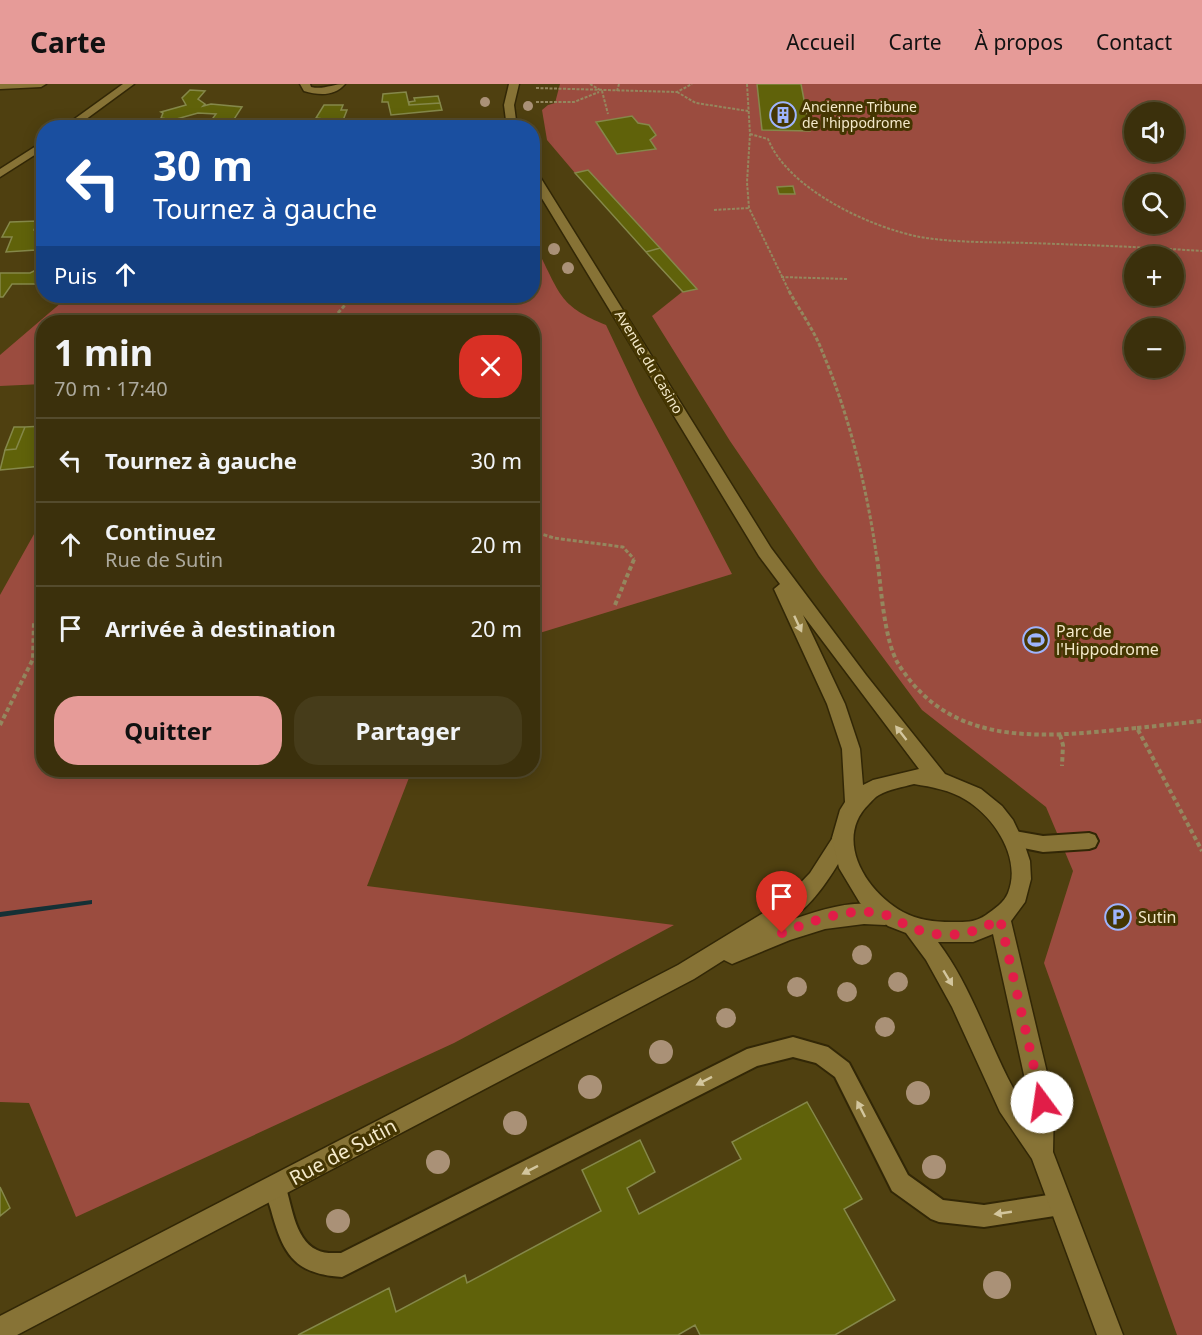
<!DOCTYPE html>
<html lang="fr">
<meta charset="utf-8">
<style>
body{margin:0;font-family:"Noto Sans",sans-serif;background:#463c1a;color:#f1f3f6;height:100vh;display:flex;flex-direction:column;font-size:22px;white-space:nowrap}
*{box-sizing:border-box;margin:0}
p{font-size:20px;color:#aca99d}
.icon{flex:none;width:33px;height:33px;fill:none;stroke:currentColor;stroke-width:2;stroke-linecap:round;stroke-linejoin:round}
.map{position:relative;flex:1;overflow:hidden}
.side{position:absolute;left:36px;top:231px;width:504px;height:462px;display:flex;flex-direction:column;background:#3b300c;border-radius:24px;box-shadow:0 3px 15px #0003,0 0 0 2px #544b2d}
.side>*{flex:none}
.hud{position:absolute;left:36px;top:36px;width:504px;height:183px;border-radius:24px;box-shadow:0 3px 15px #0003,0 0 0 2px #544b2d;background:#1a4fa0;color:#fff;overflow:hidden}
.tools{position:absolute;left:1124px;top:18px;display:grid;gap:12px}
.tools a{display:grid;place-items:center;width:60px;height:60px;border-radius:50%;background:#3b300c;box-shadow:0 3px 15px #0003,0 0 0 2px #544b2d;font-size:30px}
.pin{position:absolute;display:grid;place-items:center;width:51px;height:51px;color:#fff;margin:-62px -26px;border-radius:50% 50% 50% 0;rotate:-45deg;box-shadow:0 0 6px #0007}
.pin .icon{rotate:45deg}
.me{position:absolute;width:66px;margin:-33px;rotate:346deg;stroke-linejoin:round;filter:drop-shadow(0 0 4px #0008)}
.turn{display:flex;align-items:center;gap:21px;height:126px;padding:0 18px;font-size:27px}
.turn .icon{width:78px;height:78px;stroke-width:2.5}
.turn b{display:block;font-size:42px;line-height:51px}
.then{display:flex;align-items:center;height:57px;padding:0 18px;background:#0003;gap:12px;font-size:22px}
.round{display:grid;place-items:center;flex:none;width:63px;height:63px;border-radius:24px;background:#463c1a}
.overview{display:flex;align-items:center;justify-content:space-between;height:102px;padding:0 18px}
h1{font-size:36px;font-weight:700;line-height:45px}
.button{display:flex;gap:12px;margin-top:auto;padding:12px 18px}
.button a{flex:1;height:69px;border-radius:24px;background:#e69b98;color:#111;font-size:24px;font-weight:700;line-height:69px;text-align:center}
.button a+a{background:#463c1a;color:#f1f3f6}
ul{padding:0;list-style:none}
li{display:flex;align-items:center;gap:18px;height:84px;padding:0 18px;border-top:2px solid #544b2d}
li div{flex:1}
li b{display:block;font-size:22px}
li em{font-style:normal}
header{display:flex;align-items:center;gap:36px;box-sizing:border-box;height:84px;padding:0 30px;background:#e69b98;color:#111}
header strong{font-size:28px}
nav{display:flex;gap:33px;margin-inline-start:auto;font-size:21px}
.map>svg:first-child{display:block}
.green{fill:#9b4c3f;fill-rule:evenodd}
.water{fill:#153035}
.building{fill:#60620a;stroke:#85884a;stroke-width:1.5}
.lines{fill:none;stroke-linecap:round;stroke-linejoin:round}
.lane-casing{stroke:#322706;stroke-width:4}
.street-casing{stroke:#322706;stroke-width:3}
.secondary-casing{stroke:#322706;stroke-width:3}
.path-far2{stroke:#94875e;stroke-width:2;stroke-dasharray:3 1.5;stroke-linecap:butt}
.path-far1{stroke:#94875e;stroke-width:3;stroke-dasharray:4 2;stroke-linecap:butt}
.path{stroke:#94875e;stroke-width:4;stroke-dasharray:4.5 3;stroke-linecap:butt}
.lane{fill:#877336;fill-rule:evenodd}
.street{fill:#877336;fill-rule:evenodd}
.secondary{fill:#877336;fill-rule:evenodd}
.tree{fill:#aa9177}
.oneway{fill:#d3c69e}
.route{stroke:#e11d48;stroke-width:10;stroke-dasharray:0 18}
.labels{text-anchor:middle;stroke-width:6;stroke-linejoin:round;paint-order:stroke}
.far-poi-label{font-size:14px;fill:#f4e9ca;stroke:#453602;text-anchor:start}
.far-street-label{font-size:14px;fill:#f4e9ca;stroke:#453602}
.poi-label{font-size:16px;fill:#f4e9ca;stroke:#453602;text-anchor:start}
.near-street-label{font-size:20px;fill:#f4e9ca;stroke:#453602}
</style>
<header>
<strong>Carte</strong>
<nav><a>Accueil</a><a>Carte</a><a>À propos</a><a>Contact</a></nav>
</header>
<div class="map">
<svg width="1202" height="1251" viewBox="0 0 1202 1251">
<rect width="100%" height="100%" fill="#4f4010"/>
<path class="green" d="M560 0H1202V1251H1177L1044 879 1073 787 1046 723 922 626 818 486 730 357 652 232 682 208 575 89 547 56 542 26 548 21 555 19ZM1134 28H1173V68H1134ZM1134 100H1173V140H1134ZM1134 172H1173V212H1134ZM1134 244H1173V284H1134Z
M533 169H539C561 212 560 222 606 241L639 311 732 490 533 551 532 238H44L43 300 0 302V271L69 212H532Z
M43 434 44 686H412L367 802 674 841 454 959 76 1133 29 1019 0 1018V511Z"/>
<path class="water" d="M92 816V820L0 833V828Z"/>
<path class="building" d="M757 0H801L810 47 762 46Z
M190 6 205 7 198 15 205 20 203 22 211 20 242 23 229 43 207 42 216 30 198 29 173 36 161 34 163 29 161 28 186 21 182 14Z
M406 8 409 21 440 19 442 26 391 31 388 18H382L383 10Z
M438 12 440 19 409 21V18L415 17 414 14Z
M324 21H343L341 26H347L340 44H308L310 38H322L324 35 316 34Z
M632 32 638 39 649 41 656 51 650 56 656 65 617 70 596 38Z
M588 86 660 164 646 168 575 89Z
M793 102 795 110H779L777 103Z
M38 137 34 146 44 148 36 166 6 168 12 153H2L10 138Z
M660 164 697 205 683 208 646 168Z
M38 185H44V200H12L3 213H0V189H30Z
M44 342 42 382 0 386 5 366 16 365 25 343Z
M14 343H25L16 365 5 366Z
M807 1018 862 1115 844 1125 895 1216 835 1251H700L695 1241 678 1251H298L389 1204 396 1228 465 1191 467 1199 601 1127 582 1086 640 1056 655 1088 627 1104 639 1130 741 1075 732 1058Z
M0 1103 10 1124 0 1132Z"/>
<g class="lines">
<g class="lane-casing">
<path id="lane" d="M1014 747 1043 752 1089 749 1095 751 1098 757 1095 763 1089 765 1043 768 1008 761 1005 755 1008 749Z
M793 953 828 963 849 979 908 1091 943 1116 984 1121 1061 1109 1069 1112 1072 1120 1069 1128 1061 1131 984 1143 939 1138 931 1135 892 1107 835 993 816 979 793 973 757 982 342 1193C294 1190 283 1170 271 1126 268 1115 263 1106 267 1095L275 1092 283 1095C292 1117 293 1155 317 1166 324 1170 333 1169 341 1169L747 965Z"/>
</g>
<g class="street-casing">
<path id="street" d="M0 0H46L41 3 0 5Z
M123 0H134L74 44H62Z
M300 0H310L311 3C324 6 332 0 345 0 334 13 318 11 304 7Z
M44 57V65L0 93V85Z
M842 747 849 750 852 756 849 762C832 790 816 819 788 837 819 826 860 812 892 824L895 831 892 838 885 841 864 840 825 845 790 856 732 880 724 876 694 895 17 1251H0V1232L678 881 783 817 810 789 835 750Z"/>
</g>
<g class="secondary-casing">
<path id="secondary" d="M509 0H519L514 21 517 44H507L504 21Z
M532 85 537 88 771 464 866 591 945 690 981 705 1002 722 1013 736 1024 759 1030 777 1031 795 1025 818 1011 837 1054 1018 1053 1068 1123 1251H1097L1032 1075 1000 1028 952 923 926 876 906 849 888 842 860 819 839 784 832 754 840 726 845 718 842 665 827 620 774 505 780 500 759 472 532 98ZM803 531 919 685 873 696 863 701 860 665 845 620ZM914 700C932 703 950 706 966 716 994 733 1022 774 1008 809 1004 819 994 825 986 831 974 839 965 838 951 838 934 838 918 836 903 828 866 808 833 755 869 720 872 717 875 713 879 711 889 705 903 703 914 700ZM993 850 1030 1018V1032C993 978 978 911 938 858H973Z"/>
</g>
<path class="path-far2" d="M590 0 602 7 608 30
M747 0 750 50 747 98 749 124 790 209
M536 4 677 8 692 0
M617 7 619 0
M677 8 696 19 748 27
M536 18H574L599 8
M470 35H488
M750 50 768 55C788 105 869 143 920 153 956 159 993 158 1029 159 1087 161 1144 163 1202 167
M714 126 749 124
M1150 164 1160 172
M781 193 847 195"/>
<path class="path-far1" d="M789 207C800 227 814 246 822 267 850 333 867 405 877 475
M330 238 353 212
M532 447 554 454 623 463 634 475"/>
<path class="path" d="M877 473C881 502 884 558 899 581 954 668 1050 652 1137 644L1202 767
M615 521 635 473
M0 641 33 575 34 538 44 532
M1137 644 1202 637
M1060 651 1063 661 1062 682"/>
<use href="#lane" class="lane"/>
<use href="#street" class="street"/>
<use href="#secondary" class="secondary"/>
</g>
<g class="tree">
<circle cx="485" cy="18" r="5"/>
<circle cx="528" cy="22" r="5"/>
<circle cx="554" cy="165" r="6"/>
<circle cx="568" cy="184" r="6"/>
<circle cx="862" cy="871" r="10"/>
<circle cx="898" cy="898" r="10"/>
<circle cx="797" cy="903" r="10"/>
<circle cx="847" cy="908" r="10"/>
<circle cx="726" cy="934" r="10"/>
<circle cx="885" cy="943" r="10"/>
<circle cx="661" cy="968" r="12"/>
<circle cx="590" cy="1003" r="12"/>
<circle cx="918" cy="1009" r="12"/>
<circle cx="515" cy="1039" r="12"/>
<circle cx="438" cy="1078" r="12"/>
<circle cx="934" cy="1083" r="12"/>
<circle cx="338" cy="1137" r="12"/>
<circle cx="997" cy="1201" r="14"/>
</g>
<defs><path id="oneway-solid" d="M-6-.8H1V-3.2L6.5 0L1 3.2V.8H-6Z" transform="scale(1.5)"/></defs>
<g class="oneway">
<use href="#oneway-solid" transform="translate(798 540) rotate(65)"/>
<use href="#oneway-solid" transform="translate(901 649) rotate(-128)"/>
<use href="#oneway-solid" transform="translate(948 894) rotate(59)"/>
<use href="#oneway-solid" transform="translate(704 997) rotate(153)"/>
<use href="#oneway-solid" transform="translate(861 1025) rotate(-117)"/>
<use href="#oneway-solid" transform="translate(530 1086) rotate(153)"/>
<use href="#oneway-solid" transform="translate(1003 1129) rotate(172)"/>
</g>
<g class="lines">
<path class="route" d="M782 849C812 837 853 821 886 831 896 834 905 842 915 845 948 856 971 851 1000 835L1042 1018"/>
</g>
<defs>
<g id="building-ring" transform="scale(1.35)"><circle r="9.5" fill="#453602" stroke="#9eb4fd" stroke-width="1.5"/><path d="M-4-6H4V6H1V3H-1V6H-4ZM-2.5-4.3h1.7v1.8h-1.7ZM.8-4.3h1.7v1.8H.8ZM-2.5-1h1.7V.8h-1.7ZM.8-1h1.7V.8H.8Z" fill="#9eb4fd"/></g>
<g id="stadium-ring" transform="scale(1.35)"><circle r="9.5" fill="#453602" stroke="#9eb4fd" stroke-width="1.5"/><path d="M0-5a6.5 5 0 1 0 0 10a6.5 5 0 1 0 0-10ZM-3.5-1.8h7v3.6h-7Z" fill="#9eb4fd"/></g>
<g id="parking-ring" transform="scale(1.35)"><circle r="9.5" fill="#453602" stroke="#9eb4fd" stroke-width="1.5"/><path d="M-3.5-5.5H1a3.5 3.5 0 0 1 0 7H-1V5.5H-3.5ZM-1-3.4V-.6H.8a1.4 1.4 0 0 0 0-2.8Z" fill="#9eb4fd"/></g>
</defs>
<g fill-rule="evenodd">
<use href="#building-ring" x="783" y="31"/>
<use href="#stadium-ring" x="1036" y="556"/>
<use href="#parking-ring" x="1118" y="833"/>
</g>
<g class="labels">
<g class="far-poi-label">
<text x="802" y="28">Ancienne Tribune<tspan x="802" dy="16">de l'hippodrome</tspan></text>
</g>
<g class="far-street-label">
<text transform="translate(649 278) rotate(59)" y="5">Avenue du Casino</text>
</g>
<g class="poi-label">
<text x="1056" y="553">Parc de<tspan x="1056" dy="18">l'Hippodrome</tspan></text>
<text x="1138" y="839">Sutin</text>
</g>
<g class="near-street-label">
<text transform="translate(343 1068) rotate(-28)" y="7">Rue de Sutin</text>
</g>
</g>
</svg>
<div class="tools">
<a><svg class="icon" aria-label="sound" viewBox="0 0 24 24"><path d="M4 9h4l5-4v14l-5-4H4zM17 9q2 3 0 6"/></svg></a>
<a><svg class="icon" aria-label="search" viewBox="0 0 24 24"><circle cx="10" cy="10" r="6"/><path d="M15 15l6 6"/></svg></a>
<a>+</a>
<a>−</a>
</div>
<div class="pin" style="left:782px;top:849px;background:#d93025"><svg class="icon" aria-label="arrive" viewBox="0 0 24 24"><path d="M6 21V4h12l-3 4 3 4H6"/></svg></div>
<svg class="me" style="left:1042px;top:1018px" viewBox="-20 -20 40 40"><circle r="19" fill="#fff"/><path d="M0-13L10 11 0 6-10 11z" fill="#e11d48"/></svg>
<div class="hud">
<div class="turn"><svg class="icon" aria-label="left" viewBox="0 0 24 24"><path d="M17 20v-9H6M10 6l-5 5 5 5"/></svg><div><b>30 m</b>Tournez à gauche</div></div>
<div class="then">Puis<svg class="icon" aria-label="ahead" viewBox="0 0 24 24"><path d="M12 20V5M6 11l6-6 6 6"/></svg></div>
</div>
<section class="side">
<div class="overview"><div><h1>1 min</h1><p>70 m · 17:40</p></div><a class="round" style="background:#d93025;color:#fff"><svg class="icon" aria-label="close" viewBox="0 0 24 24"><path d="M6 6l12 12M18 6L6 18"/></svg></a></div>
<ul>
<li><svg class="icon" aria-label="left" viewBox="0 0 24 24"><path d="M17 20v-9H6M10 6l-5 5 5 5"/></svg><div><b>Tournez à gauche</b></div><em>30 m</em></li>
<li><svg class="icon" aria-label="ahead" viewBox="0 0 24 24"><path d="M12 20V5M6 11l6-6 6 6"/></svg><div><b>Continuez</b><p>Rue de Sutin</p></div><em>20 m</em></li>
<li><svg class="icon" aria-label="arrive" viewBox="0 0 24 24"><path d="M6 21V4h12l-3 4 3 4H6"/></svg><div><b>Arrivée à destination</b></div><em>20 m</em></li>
</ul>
<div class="button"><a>Quitter</a><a>Partager</a></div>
</section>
</div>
